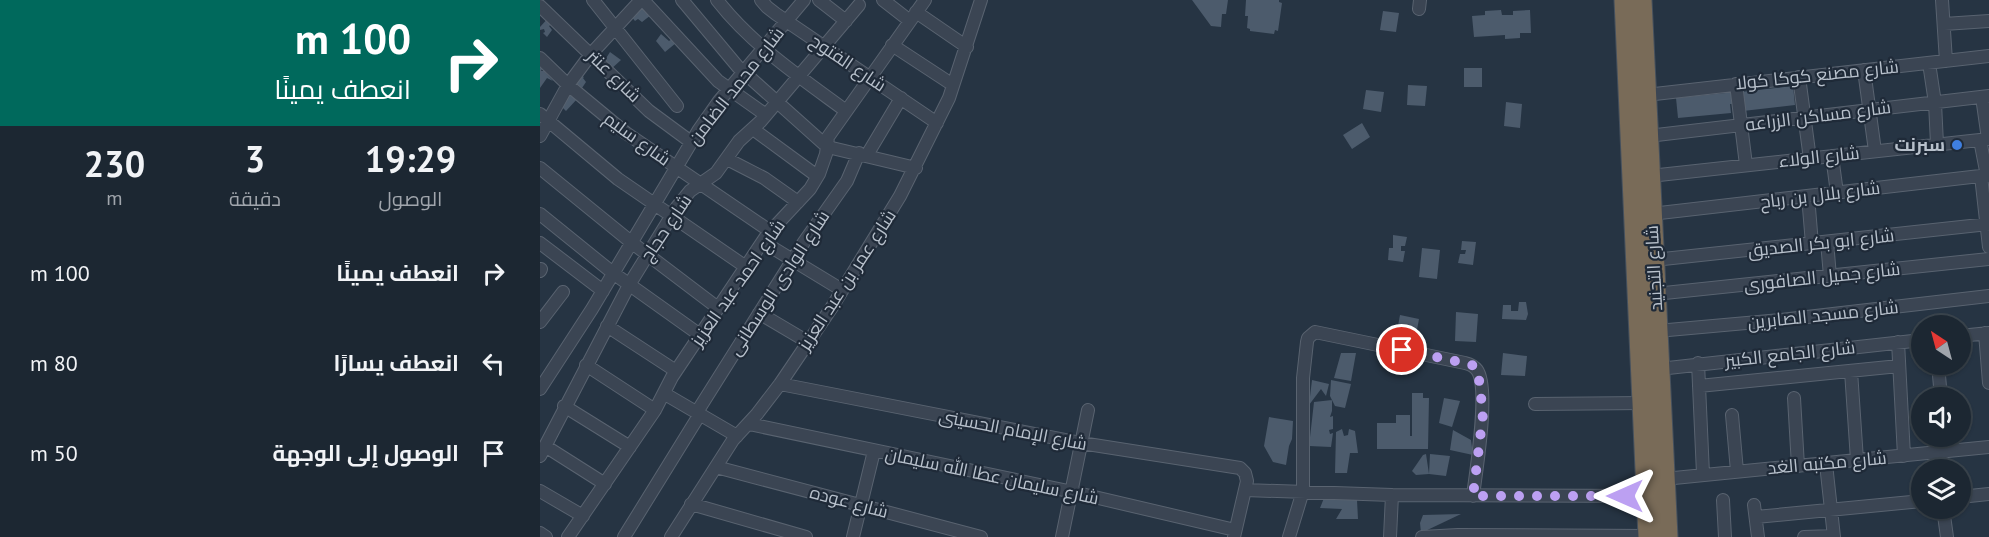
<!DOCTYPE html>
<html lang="ar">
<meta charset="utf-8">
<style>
body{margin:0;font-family:"PT Sans",Cairo,sans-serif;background:#252f3a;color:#f1f3f6;direction:rtl;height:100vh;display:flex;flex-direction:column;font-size:22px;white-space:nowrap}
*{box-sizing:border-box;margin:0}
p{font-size:20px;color:#a0a5ac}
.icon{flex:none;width:33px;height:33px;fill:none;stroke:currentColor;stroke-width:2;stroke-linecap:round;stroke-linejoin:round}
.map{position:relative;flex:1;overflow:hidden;direction:ltr}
.drawer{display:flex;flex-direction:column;background:#1c2732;width:540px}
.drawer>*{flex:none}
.guide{background:#00695c;color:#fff;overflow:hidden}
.needle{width:39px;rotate:324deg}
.buttons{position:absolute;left:1371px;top:315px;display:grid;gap:12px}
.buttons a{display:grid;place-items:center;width:60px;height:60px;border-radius:50%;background:#1c2732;box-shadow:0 2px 4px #0004,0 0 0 2px #3a444d;font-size:30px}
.pin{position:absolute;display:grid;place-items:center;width:51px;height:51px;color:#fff;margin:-26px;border:3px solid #fff;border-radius:50%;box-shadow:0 2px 6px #0007}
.me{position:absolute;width:66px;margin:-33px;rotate:270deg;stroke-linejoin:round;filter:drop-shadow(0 0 4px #0008)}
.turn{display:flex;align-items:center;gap:21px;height:126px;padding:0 30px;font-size:27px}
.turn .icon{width:78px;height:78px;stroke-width:2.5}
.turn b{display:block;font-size:42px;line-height:51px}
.eta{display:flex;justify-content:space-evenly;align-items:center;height:102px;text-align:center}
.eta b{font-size:36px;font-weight:700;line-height:42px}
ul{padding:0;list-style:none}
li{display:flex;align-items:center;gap:18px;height:90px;padding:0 30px}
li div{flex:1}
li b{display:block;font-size:22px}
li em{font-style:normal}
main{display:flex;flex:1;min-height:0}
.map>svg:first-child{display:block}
.building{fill:#4c5b6c}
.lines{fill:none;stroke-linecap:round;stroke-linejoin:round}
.street-casing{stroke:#596370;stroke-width:14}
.highway-casing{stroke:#45505d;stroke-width:23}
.street{stroke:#3b4553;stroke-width:12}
.highway{stroke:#796b58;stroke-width:21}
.route{stroke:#bca0f2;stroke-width:10;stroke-dasharray:0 18}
.shop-dot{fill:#3f7fe0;stroke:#1f2a38;stroke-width:2}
.labels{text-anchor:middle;stroke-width:4.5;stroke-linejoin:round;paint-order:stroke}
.street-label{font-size:18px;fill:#b8c1cc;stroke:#1f2a38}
.poi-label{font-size:18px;font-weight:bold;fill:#b8c1cc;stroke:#1f2a38;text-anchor:end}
</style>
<main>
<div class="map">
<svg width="1449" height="537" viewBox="0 0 1449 537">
<rect width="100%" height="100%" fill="#263443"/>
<path class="building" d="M652 0H688L686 14H682L681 27 671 26Z
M706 0H739V2L742 3 738 31 735 30 734 34 710 31V29L707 28 708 16H705Z
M103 2 111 15 102 22 98 19 95 21 90 15Z
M961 10 962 15H973V11L990 10 991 33H980V38L965 39V35L934 37 932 16 945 15V11Z
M843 11 859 13 856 32 840 30Z
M10 16 12 24 9 26 12 30 7 37 3 33 5 32 4 29 0 30V27Z
M121 34 129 41 132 39 136 43 125 52 116 41Z
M70 52 81 60 70 70 63 63Z
M0 61 4 65 1 71H4L13 81 7 78 0 88Z
M924 68H942V87H924Z
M39 75 44 77 43 78 46 82 42 88 35 82Z
M868 85 887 86 885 106 867 105Z
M1253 86 1255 105 1203 111 1201 92Z
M826 90 844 92 841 112 823 109Z
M29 92 38 98 26 111 21 106Z
M1195 92 1196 104H1190L1191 113 1138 118 1136 98Z
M966 102 982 104 980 128 964 126Z
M822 123 830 137 812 149 803 135Z
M853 235 867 237 865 246H861V251H865L863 262 848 260 849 248H853Z
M922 241 936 242 933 265 918 263 920 254H925L926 250H921Z
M882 248 900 250 897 279 879 277Z
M979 302H986L988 314 986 320 962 319 963 305H971V311H978Z
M916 312 938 314 936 342 915 341Z
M860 315 879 319 874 346 863 344 864 341 860 343 855 342Z
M801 353H816L811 381 794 378Z
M963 353 987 356 985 376 961 375Z
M772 380 789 384 786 396 781 389 769 405Z
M791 380 811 384 805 408 795 406 790 396Z
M872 393H883V398H889L888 449H837V423H856V415H870V436H872Z
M904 398 920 401 912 427 899 423Z
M792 400V411L790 417 793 416V429L789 430 790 434 793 433 791 447 769 446 774 402Z
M729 417 753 421 752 439 749 446 746 465 733 462 724 446Z
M802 429 804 436 808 435 809 429 815 431 818 453H810L807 473H795L796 432Z
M913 430 931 440 933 455 910 450Z
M886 454 889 474 876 475 872 471 883 455Z
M890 454 910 456 906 476 889 474Z
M784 498 817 500 818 519H796L802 509 780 508Z
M921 514 881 533 880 523 883 515Z"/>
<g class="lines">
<g class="street-casing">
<path id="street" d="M53 0 137 106
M103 0 178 81 226 115
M142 0 198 67 283 143 292 148 376 168
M177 0C212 45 260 77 306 111
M221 0 227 7 236 14 397 123
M279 0 306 21
M343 0 370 21
M1402 0 1406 61
M0 6 109 111 151 142
M879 9 880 0
M376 12 427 47
M1404 24 1449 21
M352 45 413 85
M0 58 28 85 86 133 230 231
M1389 63 1395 103 1397 144
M1324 70 1335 151
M1259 77 1270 159
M1196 84 1206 165
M1106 95 1449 56
M1442 97 1448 139
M0 114 78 179 206 267
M213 129 277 176
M0 136 28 85 51 54 101 0
M1108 136 1449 96
M1440 140 1447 176
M327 155 361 98
M1292 156 1297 193
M187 159 224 178 258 202
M0 168 91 242 178 308
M1110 176 1449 139
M1441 176 1449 247
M1268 196 1272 244
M0 214 73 273 160 335
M1111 214 1449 175
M223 242 302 290
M1287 242 1290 276
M0 243 63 291
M1114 260 1449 224
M0 271 1 269
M1115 294 1449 259
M219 313 268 342
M0 322 23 292
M67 326 136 371
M1117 331 1241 320 1449 296
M1445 333 1449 383
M1420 336 1449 333
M1358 342 1364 456
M1158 363 1163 474
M1398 364 1401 398
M46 365 115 410
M1119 369 1382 340
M1311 371 1317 460
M240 384 541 443 700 468 705 473 707 481 694 537
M1159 386 1359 366
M0 389 52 309 158 131 179 101 264 0
M125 394 197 436
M1254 398 1258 466
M995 404 1104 403
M24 406 90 447
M157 412 264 242 307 181 319 153
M1192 415 1197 471
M209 424 533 492 695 530
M1403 436 1405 452
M5 446 65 484
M1395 453 1398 470
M0 456 89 285 137 207 150 191 176 173 199 141 221 121 319 5
M1286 464 1294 537
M176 467 441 537
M1124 479 1449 447
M705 490 852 495 1107 496
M0 491 43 516
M1420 497 1449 494
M1183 500 1185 537
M151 504 266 537
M1214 505 1218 537
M1403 508 1407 537
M1216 517 1382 501
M0 533 6 537
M28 537 115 410 132 377 227 235 270 189 279 174 286 154 288 137 385 0
M84 537 160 414
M131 537 193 440 217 414 240 384 292 307 360 196 409 98 441 0
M313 537 334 451
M522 537 548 410
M749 537 763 491V378L767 342 768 338 775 332 925 363C929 364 934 366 937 370 950 388 936 471 933 496
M850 537 852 495
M882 537 918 535 1109 536
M1264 537 1294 536"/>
</g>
<g class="highway-casing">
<path id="highway" d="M1085 0 1109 537
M1101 0 1127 537"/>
</g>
<use href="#street" class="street"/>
<use href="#highway" class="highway"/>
</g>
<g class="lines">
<path class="route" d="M862 350 925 363 932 365 938 371 943 414 933 496H1085"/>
</g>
<circle class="shop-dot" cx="1417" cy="145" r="6"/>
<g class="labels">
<g class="street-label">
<text transform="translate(308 63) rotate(34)" y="6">شارع الفتوح</text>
<text transform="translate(1277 75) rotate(-6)" y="6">شارع مصنع كوكا كولا</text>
<text transform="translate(74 76) rotate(44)" y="6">شارع عنتر</text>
<text transform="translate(196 86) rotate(-52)" y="6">شارع محمد الضامن</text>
<text transform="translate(1278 116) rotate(-7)" y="6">شارع مساكن الزراعه</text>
<text transform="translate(97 139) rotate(36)" y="6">شارع سليم</text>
<text transform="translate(1279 157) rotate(-6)" y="6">شارع الولاء</text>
<text transform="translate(1280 195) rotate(-7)" y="6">شارع بلال بن رباح</text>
<text transform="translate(126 228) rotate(-56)" y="6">شارع حجاج</text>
<text transform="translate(1281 243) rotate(-6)" y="6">شارع ابو بكر الصديق</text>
<text transform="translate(1114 268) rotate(-93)" y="6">شارع التجنيد</text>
<text transform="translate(1282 277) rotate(-6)" y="6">شارع جميل الصافورى</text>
<text transform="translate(307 280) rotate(-57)" y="6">شارع عمر بن عبد العزيز</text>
<text transform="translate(198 283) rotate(-55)" y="6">شارع احمد عبد العزيز</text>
<text transform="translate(239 283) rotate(-57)" y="6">شارع الوادى الوسطانى</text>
<text transform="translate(1283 315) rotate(-6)" y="6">شارع مسجد الصابرين</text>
<text transform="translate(1250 354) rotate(-6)" y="6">شارع الجامع الكبير</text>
<text transform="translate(473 430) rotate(11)" y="6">شارع الإمام الحسينى</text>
<text transform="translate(1287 463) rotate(-5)" y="6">شارع مكتبه الغد</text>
<text transform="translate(452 476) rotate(12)" y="6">شارع سليمان عطا الله سليمان</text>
<text transform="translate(309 502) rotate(15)" y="6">شارع عوده</text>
</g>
<g class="poi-label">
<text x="1405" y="151">سبرنت</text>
</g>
</g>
</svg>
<div class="buttons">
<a><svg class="needle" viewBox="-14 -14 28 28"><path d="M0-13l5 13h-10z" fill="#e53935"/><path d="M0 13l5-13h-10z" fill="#a0a5ac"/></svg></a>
<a><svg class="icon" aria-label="sound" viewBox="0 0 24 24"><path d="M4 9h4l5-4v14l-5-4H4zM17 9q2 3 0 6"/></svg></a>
<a><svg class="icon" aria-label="layers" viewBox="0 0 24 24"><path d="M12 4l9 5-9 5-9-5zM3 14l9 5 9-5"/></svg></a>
</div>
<div class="pin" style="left:862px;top:350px;background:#d93025"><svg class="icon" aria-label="arrive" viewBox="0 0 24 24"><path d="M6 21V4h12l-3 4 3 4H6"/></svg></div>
<svg class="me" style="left:1085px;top:496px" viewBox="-20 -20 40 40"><path d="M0-17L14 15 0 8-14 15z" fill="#bca0f2" stroke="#fff" stroke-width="4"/></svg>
</div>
<section class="drawer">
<div class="guide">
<div class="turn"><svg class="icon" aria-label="right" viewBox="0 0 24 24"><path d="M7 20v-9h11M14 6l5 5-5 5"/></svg><div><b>100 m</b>انعطف يمينًا</div></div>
</div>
<div class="eta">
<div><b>19:29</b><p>الوصول</p></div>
<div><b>3</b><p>دقيقة</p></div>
<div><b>230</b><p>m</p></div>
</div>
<ul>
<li><svg class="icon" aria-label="right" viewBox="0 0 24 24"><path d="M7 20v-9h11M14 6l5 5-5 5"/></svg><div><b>انعطف يمينًا</b></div><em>100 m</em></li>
<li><svg class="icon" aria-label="left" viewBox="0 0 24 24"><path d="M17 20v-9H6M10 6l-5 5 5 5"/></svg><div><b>انعطف يسارًا</b></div><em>80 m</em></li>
<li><svg class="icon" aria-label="arrive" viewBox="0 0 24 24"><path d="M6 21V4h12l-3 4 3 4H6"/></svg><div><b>الوصول إلى الوجهة</b></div><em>50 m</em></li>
</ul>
</section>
</main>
